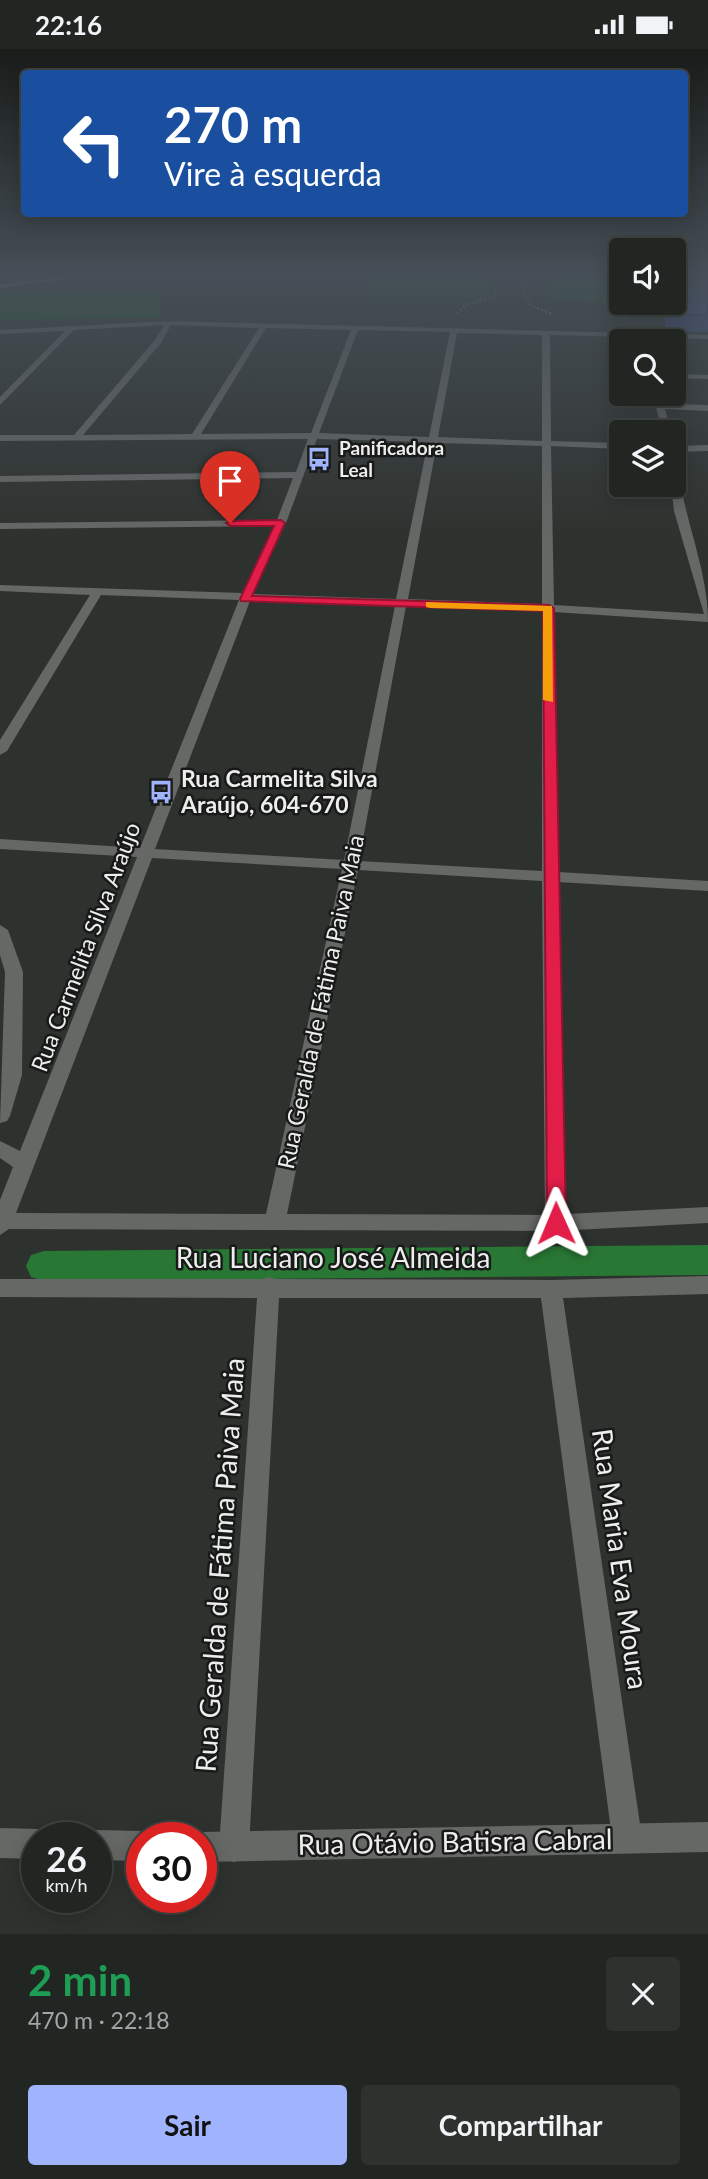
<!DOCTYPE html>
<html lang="pt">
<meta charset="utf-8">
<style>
body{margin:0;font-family:Lato,sans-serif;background:#2e322f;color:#f1f3f6;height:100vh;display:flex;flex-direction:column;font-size:26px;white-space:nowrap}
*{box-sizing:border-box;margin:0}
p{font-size:23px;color:#a2a5a5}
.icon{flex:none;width:38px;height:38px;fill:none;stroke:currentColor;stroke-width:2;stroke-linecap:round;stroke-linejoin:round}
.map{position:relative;height:1885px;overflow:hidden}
.panel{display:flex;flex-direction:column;background:#222622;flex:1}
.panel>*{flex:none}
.top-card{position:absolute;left:21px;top:21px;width:667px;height:147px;border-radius:7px;box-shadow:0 4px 18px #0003,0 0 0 2px #3f4340;background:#1a4fa0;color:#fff;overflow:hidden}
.controls{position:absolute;left:609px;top:189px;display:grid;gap:14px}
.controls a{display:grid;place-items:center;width:77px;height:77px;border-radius:7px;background:#222622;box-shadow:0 4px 18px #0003,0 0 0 2px #3f4340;font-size:35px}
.speed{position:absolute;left:21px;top:1773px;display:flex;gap:14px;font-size:35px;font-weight:700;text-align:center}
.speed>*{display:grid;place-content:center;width:91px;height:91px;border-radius:50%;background:#222622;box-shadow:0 4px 18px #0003,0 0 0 2px #3f4340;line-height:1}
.speed small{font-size:18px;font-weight:400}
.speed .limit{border:10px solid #d22;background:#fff;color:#111}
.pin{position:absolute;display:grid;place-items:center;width:60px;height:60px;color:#fff;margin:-72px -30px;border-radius:50% 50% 50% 0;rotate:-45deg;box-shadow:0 0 7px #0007}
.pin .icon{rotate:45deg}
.me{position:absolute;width:77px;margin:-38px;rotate:359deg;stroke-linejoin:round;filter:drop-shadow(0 0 5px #0008)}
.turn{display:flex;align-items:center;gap:24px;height:147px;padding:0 28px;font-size:32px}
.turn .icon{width:91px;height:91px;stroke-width:2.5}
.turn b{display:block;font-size:49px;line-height:60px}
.round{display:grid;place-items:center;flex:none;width:74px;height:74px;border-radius:7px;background:#2e322f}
.head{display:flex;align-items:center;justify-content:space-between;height:119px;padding:0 28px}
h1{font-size:42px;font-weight:700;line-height:52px;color:#1e9e55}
.cta{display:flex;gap:14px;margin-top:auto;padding:14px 28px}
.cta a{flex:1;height:80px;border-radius:7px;background:#a0b3fd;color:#111;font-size:28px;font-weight:700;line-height:80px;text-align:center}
.cta a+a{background:#2e322f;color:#f1f3f6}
.status{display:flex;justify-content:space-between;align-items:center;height:49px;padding:0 35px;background:#222622;direction:ltr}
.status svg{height:19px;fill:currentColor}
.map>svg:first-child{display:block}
.green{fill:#175922}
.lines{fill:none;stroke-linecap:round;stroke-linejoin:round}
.canal{fill:#297734;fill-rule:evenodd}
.path{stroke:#939693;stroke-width:2;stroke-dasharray:2 2.5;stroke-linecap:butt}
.minor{fill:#666866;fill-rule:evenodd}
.tertiary{fill:#666866;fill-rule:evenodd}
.trunk{fill:#a4a8a4;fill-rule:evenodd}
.wall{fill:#404d90}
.building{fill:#4a59a8;stroke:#343e76;stroke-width:2}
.route{fill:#e11d48;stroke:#92132f;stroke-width:2}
.slow{fill:#f59e0b}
.labels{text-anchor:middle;stroke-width:5;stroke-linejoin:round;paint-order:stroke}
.far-poi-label{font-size:19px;font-weight:bold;fill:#ebeeeb;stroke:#181918;text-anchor:start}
.poi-label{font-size:23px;font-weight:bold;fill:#ebeeeb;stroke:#181918;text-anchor:start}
.street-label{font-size:23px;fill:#ebeeeb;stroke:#181918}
.near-street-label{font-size:28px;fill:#ebeeeb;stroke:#181918}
</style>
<div class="status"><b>22:16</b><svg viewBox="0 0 49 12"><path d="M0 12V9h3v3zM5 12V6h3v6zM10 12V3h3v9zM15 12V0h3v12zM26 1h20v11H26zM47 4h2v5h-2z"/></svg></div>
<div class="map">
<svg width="708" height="1885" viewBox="0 0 708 1885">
<rect width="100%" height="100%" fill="#2e322e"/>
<path class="green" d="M367 226H486L490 248H366Z
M555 226H621V254L553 250Z
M0 242 161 244 159 269 0 271Z"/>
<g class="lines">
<path class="canal" d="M708 1196V1226L44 1232 31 1228 26 1217 31 1206 44 1202Z"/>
<path class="path" d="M516 226 530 256 554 266
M603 252 625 269
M457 265 466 256 495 247 496 234"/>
<path class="minor" d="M169 272 708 286V290L550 286 551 392 621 394V400L551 397 554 556 704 565 674 462 671 436H674V422L679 425C686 476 708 522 708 573L554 563 558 823 708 832V842L558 833 566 1165 708 1158V1174L556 1182 9 1180 0 1186V1151L13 1118 0 1109V1092L20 1102 137 808 0 800V790L140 799 239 551 101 546 7 702 0 706V691L90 546 0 542V536L242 544 274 477 0 480V474L277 471 293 429 0 433V427L296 423 308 390 0 392V386H74L155 291 164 276 74 281 0 356V348L65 282 0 285V281ZM171 276 259 279 192 385 83 386 161 294ZM266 279 351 281 311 384 201 385ZM358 281 450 283 429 388 319 384ZM457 284 542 286V392L438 388ZM317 390 428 393 396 550 253 545 286 474ZM437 394 542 397V555L408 550ZM250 552 395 557 344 811 155 800ZM406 557 542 562V822L359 812ZM152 809 342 820 266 1165 16 1164ZM358 821 542 832 545 1166 287 1165Z
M674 325 708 326V330L674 329Z
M652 345H660L663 355 708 356V362L665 360 671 383H663Z
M708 396V402L674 403V397Z
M0 876 8 881 23 923 22 1026 10 1067 7 1072 0 1074 5 923 0 906Z
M708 1227V1245L563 1249 642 1789 638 1800 627 1804 616 1800 612 1789 541 1249H279L249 1798 245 1809 234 1813 223 1809 219 1798 257 1249 0 1248V1230H262L269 1228 276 1230 551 1231Z"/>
<path class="tertiary" d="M708 1773V1803L201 1813V1788H190L201 1783Z
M0 1779 37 1780 48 1784 50 1788H37V1810L0 1809Z
M96 1781 142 1782 154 1788H142V1812L96 1811V1788H84Z"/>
<path class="trunk" d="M72 226H94L0 239V235Z"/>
</g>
<path class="wall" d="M708 226V283L666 282 663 254H674Z"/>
<path class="building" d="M674 226H708V266L668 265 667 254H674Z"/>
<linearGradient id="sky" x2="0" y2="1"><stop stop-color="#191c19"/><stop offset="0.46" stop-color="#464f57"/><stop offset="1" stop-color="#464f57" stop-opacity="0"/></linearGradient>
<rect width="708" height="490" fill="url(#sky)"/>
<path class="route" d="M281 471 285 474 252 547 549 556 554 559 566 1174 563 1179 556 1181 550 1179 547 1174 543 562 241 552 240 550 274 477H230L226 474 230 472Z"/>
<path class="slow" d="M426 553 552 557 553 653 543 651V562L430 559 426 558Z"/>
<defs>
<g id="bus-bare" transform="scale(1.89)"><path d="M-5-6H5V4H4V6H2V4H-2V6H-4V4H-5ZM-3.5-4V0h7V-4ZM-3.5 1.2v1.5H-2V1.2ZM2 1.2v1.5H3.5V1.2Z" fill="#a0b3fd" stroke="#181918" stroke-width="2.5" paint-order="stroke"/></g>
</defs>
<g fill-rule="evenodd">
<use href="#bus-bare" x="319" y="410"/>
<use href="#bus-bare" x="161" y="743"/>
</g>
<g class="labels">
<g class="far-poi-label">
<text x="339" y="406">Panificadora<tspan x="339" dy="22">Leal</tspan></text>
</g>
<g class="poi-label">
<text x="181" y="738">Rua Carmelita Silva<tspan x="181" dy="26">Araújo, 604-670</tspan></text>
</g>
<g class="street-label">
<text transform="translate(86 898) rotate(-69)" y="8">Rua Carmelita Silva Araújo</text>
<text transform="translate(321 953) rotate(-78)" y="8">Rua Geralda de Fátima Paiva Maia</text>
</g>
<g class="near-street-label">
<text x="333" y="1219">Rua Luciano José Almeida</text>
<text transform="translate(620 1510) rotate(82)" y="10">Rua Maria Eva Moura</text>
<text transform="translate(220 1516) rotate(-86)" y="10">Rua Geralda de Fátima Paiva Maia</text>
<text transform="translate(455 1793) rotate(-1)" y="10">Rua Otávio Batisra Cabral</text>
</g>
</g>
</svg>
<div class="controls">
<a><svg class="icon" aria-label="sound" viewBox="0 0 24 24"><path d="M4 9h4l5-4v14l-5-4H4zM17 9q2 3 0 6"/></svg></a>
<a><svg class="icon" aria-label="search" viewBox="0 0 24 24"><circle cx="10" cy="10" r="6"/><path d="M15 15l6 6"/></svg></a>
<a><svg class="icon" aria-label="layers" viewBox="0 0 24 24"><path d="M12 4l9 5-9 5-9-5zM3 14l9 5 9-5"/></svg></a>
</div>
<div class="speed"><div>26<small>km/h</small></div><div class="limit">30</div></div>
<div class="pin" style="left:230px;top:474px;background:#d93025"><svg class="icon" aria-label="arrive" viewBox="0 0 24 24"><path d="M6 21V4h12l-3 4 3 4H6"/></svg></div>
<svg class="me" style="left:556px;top:1174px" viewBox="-20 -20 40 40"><path d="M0-17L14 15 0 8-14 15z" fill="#e11d48" stroke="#fff" stroke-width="4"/></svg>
<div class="top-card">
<div class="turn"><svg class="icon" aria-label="left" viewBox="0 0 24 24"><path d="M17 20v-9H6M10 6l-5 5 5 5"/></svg><div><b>270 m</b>Vire à esquerda</div></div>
</div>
</div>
<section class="panel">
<div class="head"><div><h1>2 min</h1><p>470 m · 22:18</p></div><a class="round"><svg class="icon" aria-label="close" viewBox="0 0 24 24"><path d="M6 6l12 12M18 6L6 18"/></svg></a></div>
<div class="cta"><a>Sair</a><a>Compartilhar</a></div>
</section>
